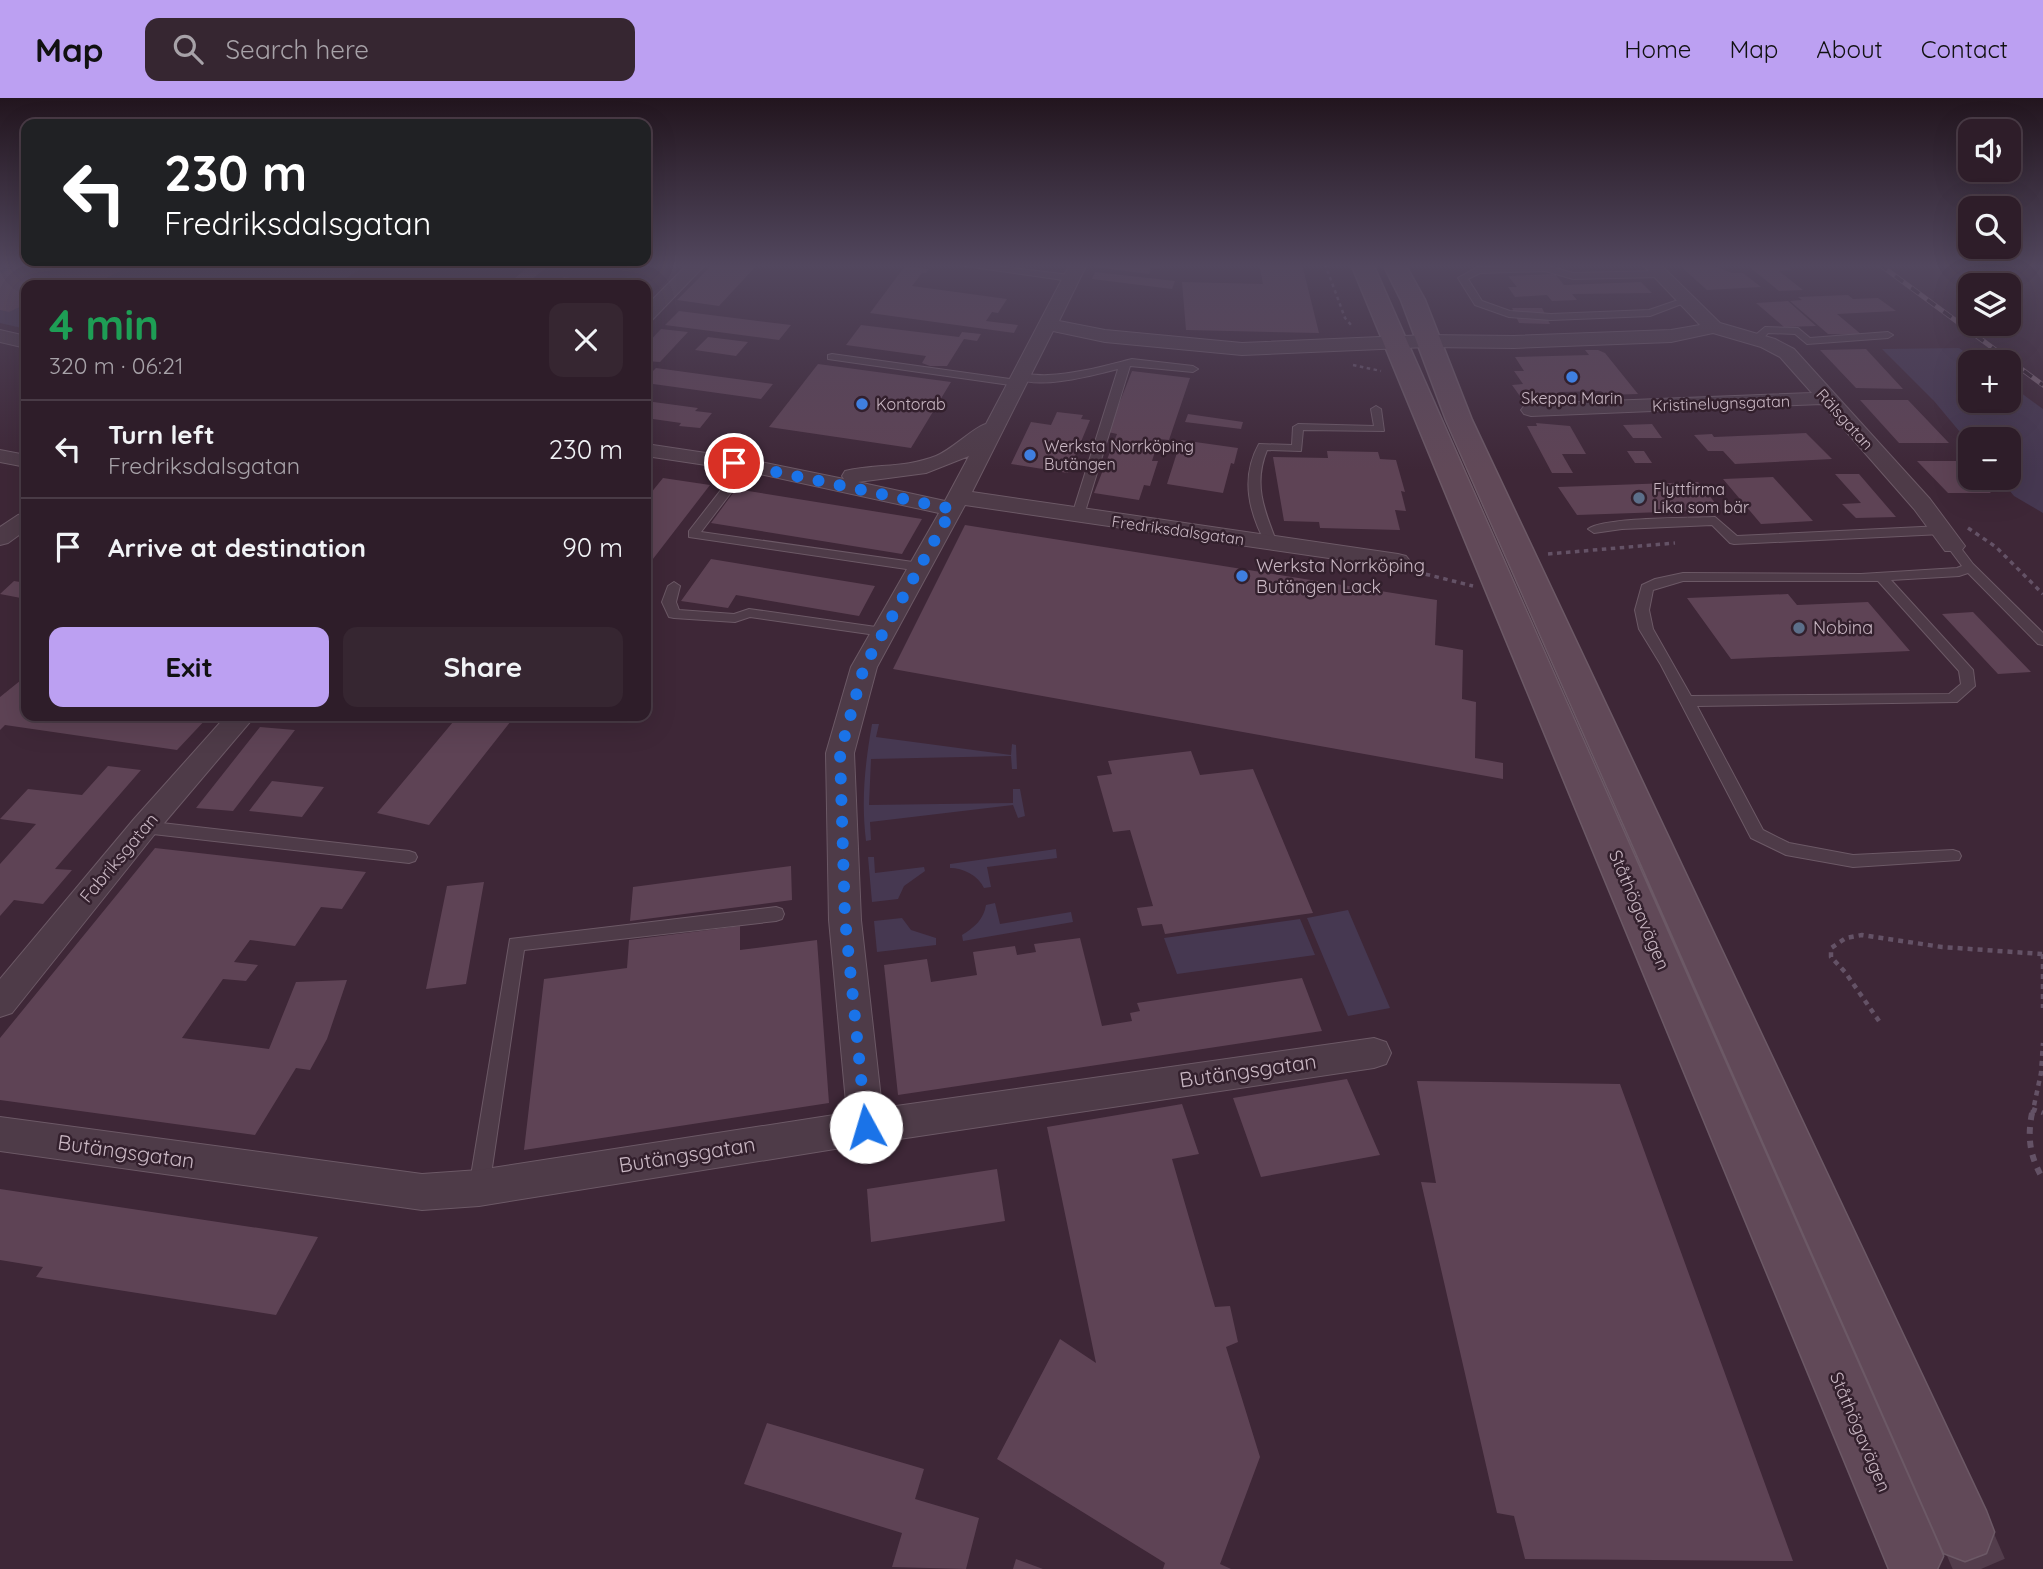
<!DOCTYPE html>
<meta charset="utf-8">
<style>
body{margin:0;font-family:Quicksand,sans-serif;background:#362631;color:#f1f3f6;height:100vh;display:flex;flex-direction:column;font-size:26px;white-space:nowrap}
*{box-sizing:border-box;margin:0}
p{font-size:23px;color:#a7a2a8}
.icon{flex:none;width:38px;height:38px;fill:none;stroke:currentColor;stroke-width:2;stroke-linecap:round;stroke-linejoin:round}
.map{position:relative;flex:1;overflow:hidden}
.drawer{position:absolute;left:21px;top:182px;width:630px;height:441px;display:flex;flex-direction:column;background:#2e1d29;border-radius:14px;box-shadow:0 7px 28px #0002,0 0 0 2px #493b46}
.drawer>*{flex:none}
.hud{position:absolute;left:21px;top:21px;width:630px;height:147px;border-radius:14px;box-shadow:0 7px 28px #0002,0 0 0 2px #493b46;background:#202124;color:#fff;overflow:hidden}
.fabs{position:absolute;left:1958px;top:21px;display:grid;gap:14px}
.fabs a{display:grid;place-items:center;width:63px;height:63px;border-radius:14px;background:#2e1d29;box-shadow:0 7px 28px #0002,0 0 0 2px #493b46;font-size:35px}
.pin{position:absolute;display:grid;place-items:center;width:60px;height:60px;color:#fff;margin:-30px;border:4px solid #fff;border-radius:50%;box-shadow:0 2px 7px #0007}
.me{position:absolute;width:77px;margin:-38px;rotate:354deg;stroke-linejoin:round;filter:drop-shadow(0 0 5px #0008)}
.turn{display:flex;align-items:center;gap:24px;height:147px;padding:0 28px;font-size:32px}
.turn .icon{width:91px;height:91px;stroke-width:2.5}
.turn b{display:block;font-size:49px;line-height:60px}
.round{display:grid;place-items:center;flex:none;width:74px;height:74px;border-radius:14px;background:#362631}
.overview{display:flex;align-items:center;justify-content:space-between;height:119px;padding:0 28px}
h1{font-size:42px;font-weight:700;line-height:52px;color:#1e9e55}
.button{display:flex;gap:14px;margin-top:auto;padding:14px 28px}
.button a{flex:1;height:80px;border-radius:14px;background:#bca0f2;color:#111;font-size:28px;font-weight:700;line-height:80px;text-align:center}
.button a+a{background:#362631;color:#f1f3f6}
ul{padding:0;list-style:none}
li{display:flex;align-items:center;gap:21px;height:98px;padding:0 28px;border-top:2px solid #493b46}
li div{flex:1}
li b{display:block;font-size:26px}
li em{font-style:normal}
header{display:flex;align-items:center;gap:42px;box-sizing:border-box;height:98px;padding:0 35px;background:#bca0f2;color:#111}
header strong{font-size:33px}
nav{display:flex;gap:38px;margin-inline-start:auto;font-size:24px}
.search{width:490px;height:63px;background:#362631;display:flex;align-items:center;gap:18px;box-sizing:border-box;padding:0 24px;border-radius:14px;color:#a7a2a8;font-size:26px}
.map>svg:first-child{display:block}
.green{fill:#463851}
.building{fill:#5e4355}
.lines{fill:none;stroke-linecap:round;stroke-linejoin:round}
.secondary-tunnel{stroke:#533d4c;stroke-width:52;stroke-dasharray:52 26;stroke-linecap:butt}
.service-casing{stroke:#6c5966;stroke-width:2}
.minor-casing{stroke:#6c5966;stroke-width:2}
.secondary-casing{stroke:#6c5966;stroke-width:3}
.path-far3{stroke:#645266;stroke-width:2.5;stroke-dasharray:3.5 3.5;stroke-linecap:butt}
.path-far2{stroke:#645266;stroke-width:3.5;stroke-dasharray:4.5 4.5;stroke-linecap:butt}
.path-far1{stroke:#645266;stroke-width:4.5;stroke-dasharray:5 5;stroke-linecap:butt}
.path{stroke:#645266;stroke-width:6;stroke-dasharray:7 7;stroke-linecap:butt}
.service{fill:#4e3b48;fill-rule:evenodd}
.minor{fill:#4e3b48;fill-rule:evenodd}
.secondary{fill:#614958;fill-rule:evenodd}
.rail-casing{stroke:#7c6474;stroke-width:5}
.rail{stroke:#33202d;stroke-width:3.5;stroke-dasharray:10;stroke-linecap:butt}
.route{stroke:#1a73e8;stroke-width:12;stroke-dasharray:0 21.6}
.shop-dot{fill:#3f7fe0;stroke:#33202d;stroke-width:2.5}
.service-dot{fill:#5c6f8a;stroke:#33202d;stroke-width:2.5}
.labels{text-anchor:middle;stroke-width:5;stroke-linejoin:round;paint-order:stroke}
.far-poi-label{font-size:16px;fill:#c9b7c3;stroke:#33202d;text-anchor:start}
.far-street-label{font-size:16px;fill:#c9b7c3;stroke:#33202d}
.poi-label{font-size:18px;fill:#c9b7c3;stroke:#33202d;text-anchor:start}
.street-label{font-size:18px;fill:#c9b7c3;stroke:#33202d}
.near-street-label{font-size:21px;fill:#c9b7c3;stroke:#33202d}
</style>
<header>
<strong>Map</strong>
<div class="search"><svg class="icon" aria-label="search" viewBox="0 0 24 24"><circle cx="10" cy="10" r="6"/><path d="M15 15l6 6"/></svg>Search here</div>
<nav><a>Home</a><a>Map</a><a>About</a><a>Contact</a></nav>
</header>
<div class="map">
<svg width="2043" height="1471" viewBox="0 0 2043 1471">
<rect width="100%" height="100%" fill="#3e2737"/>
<path class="green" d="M0 166H368L336 187H26V231L0 225Z
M1959 250 1979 264H1970V303H2009V286L2043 311V415L2014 398 1999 380H2009V341H1970V346L1934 303 1882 251Z
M872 626H879L876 639 1011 657 1012 646 1016 647 1017 671H1012L1011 658 871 661 869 707 1013 705V691H1020L1025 718 1018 720 1013 707 870 724 871 742 866 743C861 702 865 666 872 626Z
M1056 751 1057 760 987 769 991 789 984 790C978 777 963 770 950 770V766Z
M868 759H874L875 775 924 769 925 773 904 788 898 801 872 804Z
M995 805 1000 826 1071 814 1073 824 963 843 962 837C974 830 984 821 986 807Z
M1348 812 1390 910 1348 918 1307 820Z
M902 820 911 832 936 840V847L877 854 874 823Z
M1300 821 1315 857 1177 876 1164 840Z"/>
<path class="building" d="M22 166H135L92 187H26V206L9 214 0 212V176Z
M713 166H758L719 208 677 202Z
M1097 166H1161L1159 171 1151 170 1149 176 1095 169Z
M1259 166H1302L1319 235 1186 232 1182 184 1263 186Z
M1678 166H1709L1732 175H1743L1761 189 1707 192Z
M1746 166H1785L1792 172 1779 173 1803 192 1779 193Z
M531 167 547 169 525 187H506Z
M905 168 929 171 926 175H922L912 188 1007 201 998 215 992 214 986 223 1018 227 1014 235 870 215Z
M1095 174 1175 183 1172 191 1092 181Z
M1555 176 1564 187 1641 184 1652 195 1572 196 1577 202 1552 203 1547 197 1515 199 1508 189H1517L1508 178Z
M564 179 600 184 596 187H539L545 182 559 183Z
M1848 197 1853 201 1878 200 1896 213 1837 216 1862 237 1828 236 1790 203 1802 202 1798 199Z
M1788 203 1816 228 1784 229 1756 205Z
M1512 210H1542L1550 226 1519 225Z
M679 213 791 227 779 242 665 227Z
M861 227 959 239 962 234 981 236 977 243 964 241 947 268H930L922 265 926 258 846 247Z
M661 231 688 234 660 264 646 263V247Z
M708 239 748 244 736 258 695 252Z
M1866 251 1903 291 1856 290 1820 252Z
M1585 252H1598L1605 255 1638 296 1605 297 1601 293 1559 294 1562 299 1522 301 1512 287 1523 286 1514 273H1524L1515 259 1589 257Z
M818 266 951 284 911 350 769 329Z
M656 270 773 286 761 301 646 285V273L652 274Z
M1132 273 1190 280 1169 342 1159 341 1152 363H1158L1150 388 1144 387 1139 402 1094 395 1117 336 1108 334Z
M1860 302H1908L1949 345H1899Z
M646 303 698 310 695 313 712 315 700 330 679 328 681 325 646 320Z
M1057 314 1083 317 1081 321 1090 322 1068 375 1011 366 1031 324 1051 327Z
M1188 316 1243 324 1241 331 1185 324Z
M1536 325 1570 328 1586 356H1562L1573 375H1552L1527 328H1537Z
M1652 326 1662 340H1633L1623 327Z
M1806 335 1832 361 1735 366 1723 353H1708L1694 337 1712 336 1714 339Z
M1181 342 1238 350 1234 366 1231 365 1223 395 1167 386Z
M1327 353 1378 354 1380 361 1396 362 1405 394 1401 393 1406 413 1395 412 1400 432 1320 430 1319 424 1284 423 1273 359 1328 360Z
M1627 353H1644L1652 365H1635Z
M1917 363H1959L1970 374V380H1976L1991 395H1948Z
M1835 376H1859L1896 419 1856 420 1842 406 1861 405Z
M1773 379 1813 423 1761 426 1723 381Z
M663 380 710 387 646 470V401Z
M1698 384 1721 412 1577 417 1558 389Z
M736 391 922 421 902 456 711 425Z
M965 427 1437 502 1435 547 1463 552 1462 601 1476 604 1475 660 1503 665V681L893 571Z
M711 461 875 488 859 518 736 497 728 510 681 503Z
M14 483 26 485V501L0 496Z
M1788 496 1797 507 1868 504 1910 553 1731 561 1687 500Z
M1973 514 2031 574 1998 576 1942 516Z
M26 578V618H209L177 652 5 627 0 632V599Z
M316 618H349L343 624Z
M458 618H515L429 727 377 715Z
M260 629 295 632 233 713 196 710Z
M1191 653 1200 677 1253 671 1313 815 1165 836 1162 826 1142 828 1137 810 1153 808 1130 732 1113 734 1097 678 1112 676 1108 663Z
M108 668 141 672 55 771 72 772 43 806 14 802 0 818V766L36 726 0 721 28 691 82 697Z
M272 683 324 689 302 719 249 713Z
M155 750 366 774 342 811 321 809 295 848 250 842 234 864 258 867 246 883 223 881 182 940 269 951 296 884 347 882 327 941 310 972 296 970 255 1037 0 1002V940Z
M791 768 792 802 630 823 633 789Z
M484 784 466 886 426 891 447 788Z
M740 828V852L817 842 829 1005 524 1052 544 881 627 870 629 842Z
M1080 840 1102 928 1132 923 1130 915 1140 913 1137 905 1302 880 1322 933 898 997 884 867 927 861 931 884 977 877 973 854 1015 848 1017 857 1036 854 1034 846Z
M1347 981 1380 1057 1261 1079 1233 1000Z
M1417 983 1620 986 1793 1463 1525 1461 1514 1418 1497 1415 1421 1084 1436 1085Z
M1182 1006 1199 1056 1172 1061 1215 1209 1230 1208 1238 1244 1226 1249 1260 1359 1220 1466 1231 1471H1163L1165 1465 997 1361 1060 1241 1096 1265 1047 1029Z
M997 1071 1005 1123 871 1144 867 1091Z
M0 1091 318 1139 276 1217 36 1179 43 1169 0 1162Z
M767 1325 924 1371 915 1401 979 1420 966 1471 892 1469 902 1435 744 1386Z
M1016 1461 1043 1471H1013Z"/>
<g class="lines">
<path class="secondary-tunnel" d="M1965 1434 1981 1471"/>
<g class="service-casing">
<path id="service" d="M0 166H8L0 171Z
M951 166H979L1070 177 1075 180 1070 183Z
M1545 167 1573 175 1660 173 1665 176 1660 179 1573 181 1545 173 1480 175 1468 181 1482 203 1510 213 1551 216 1649 212 1687 199 1692 202 1650 218 1551 222 1509 219 1475 207 1458 180 1478 169Z
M1765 229 1798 230 1810 240 1888 234 1893 237 1888 240 1807 246 1795 236 1768 235 1761 243H1753V239Z
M832 256 1017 282 1022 285 1017 288 828 261V257Z
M1132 261 1193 268 1198 271 1193 274 1130 268 1084 417 1078 421 1074 420 1072 417 1118 271C1094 277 1036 293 1015 279 1023 274 1037 278 1048 277 1076 276 1104 268 1132 261Z
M1376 308 1381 311 1384 333 1303 332 1301 353 1267 352C1253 386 1264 412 1277 445L1271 449 1267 448C1249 415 1240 380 1259 346L1292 347 1293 329 1298 326 1374 328 1371 311Z
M746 364 752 367 701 434 920 465 926 469 920 473 689 439V433L742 365Z
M1715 419 1737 438 1942 428 1948 432 1942 436 1734 446 1730 445 1712 427 1622 431 1594 435 1588 431C1604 419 1690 420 1715 419Z
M1953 444 1957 445 1973 466 2043 535V547L2038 546 1968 475 1959 478 1891 482 1973 572 1975 588 1957 604 1697 608 1763 732 1789 745 1853 757 1953 752 1959 754 1961 758 1959 762 1853 769 1786 757 1751 740 1661 567 1639 531 1635 512 1642 487 1655 481 1683 475 1861 476 1957 470 1962 468 1947 448ZM1683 483H1878L1959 573 1961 586 1949 596 1691 598 1653 531 1649 512 1653 492Z
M674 484 680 488 676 504 679 512 734 516 749 511 883 530 890 534 883 538 750 519 735 524 674 520 669 519 662 504 668 488Z
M144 723 409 753 415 755 417 759 415 763 409 765 144 735 136 729Z
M776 809 782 811 784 816 782 821 776 823 524 852 489 1090 486 1097 479 1100 472 1097 469 1090 510 841Z"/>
</g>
<g class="minor-casing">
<path id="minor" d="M688 166H706L652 222 646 223V208Z
M1070 166H1087L1059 223 1105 232 1242 245 1427 237 1514 238 1671 232 1700 227 1642 166H1660L1720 225 1775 241 1794 251 1930 401 1965 448 1961 453H1945L1914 411 1822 306 1531 318 1524 316 1521 312 1524 308 1531 306 1812 295 1780 259 1761 249 1713 235 1671 244 1514 250 1427 249 1242 257 1105 244 1053 233 972 394 1398 456 1406 458 1410 463 1406 468 1398 470 965 407 877 569 854 655 861 822 882 1010 1374 940 1386 944 1391 955 1386 966 1374 970 866 1046 479 1108 422 1112 0 1053V1019L422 1076 479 1072 847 1015 829 822 826 655 851 569 939 415 746 373 646 358V346L746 361 844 381 842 378 845 373C875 366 906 370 936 358 953 351 974 329 986 326ZM969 358 945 403 858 384 926 375Z
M0 232 26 238V250L0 244Z
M0 352 26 357V369L0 364Z
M26 415V432L8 445 0 447V429L18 417Z
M226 618H255L154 737 12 915 0 919V881L134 721Z"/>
</g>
<g class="secondary-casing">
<path id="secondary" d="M1351 166H1373L1934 1437 1943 1458 1937 1471H1889Z
M1383 166H1405L1425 202 1472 322 1986 1413 1994 1434 1986 1455 1965 1463 1944 1455 1446 322 1401 202Z"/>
</g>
<path class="path-far3" d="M1325 166 1345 220 1352 228
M1353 267 1381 273"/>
<path class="path-far2" d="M1968 430 1996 449 2043 496
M1548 456 1675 445
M1417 474 1473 488"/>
<path class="path-far1" d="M2043 856V910
M1879 923 1845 874 1831 859V850L1846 840 1862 837 1942 849 2042 856
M2032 1011 2043 1015
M2032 1017 2041 975 2043 945"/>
<path class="path" d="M2032 1015C2027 1040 2030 1059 2043 1081"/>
<use href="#service" class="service"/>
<use href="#minor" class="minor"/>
<use href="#secondary" class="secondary"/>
<g class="rail-casing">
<path id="rail" d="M1879 166 2043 287"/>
</g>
<use href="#rail" class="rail"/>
</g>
<linearGradient id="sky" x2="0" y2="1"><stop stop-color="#22151e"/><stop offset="0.45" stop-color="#52475e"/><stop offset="1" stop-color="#52475e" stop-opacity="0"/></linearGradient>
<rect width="2043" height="372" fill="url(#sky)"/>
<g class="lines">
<path class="route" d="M734 365 952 411 864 569 840 655 845 821 866 1029"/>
</g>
<g class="shop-dot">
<circle cx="1572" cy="279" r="7"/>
<circle cx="862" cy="306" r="7"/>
<circle cx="1030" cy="357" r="7"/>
<circle cx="1242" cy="478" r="7"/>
</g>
<g class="service-dot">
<circle cx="1639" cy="400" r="7"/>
<circle cx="1799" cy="530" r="7"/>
</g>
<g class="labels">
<g class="far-poi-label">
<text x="1572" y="306" text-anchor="middle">Skeppa Marin</text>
<text x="876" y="312">Kontorab</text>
<text x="1044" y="354">Werksta Norrköping<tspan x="1044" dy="18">Butängen</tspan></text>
<text x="1653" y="397">Flyttfirma<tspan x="1653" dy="18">Lika som bär</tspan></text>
</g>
<g class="far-street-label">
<text transform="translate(1721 305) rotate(-2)" y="6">Kristinelugnsgatan</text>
<text transform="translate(1845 321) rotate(48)" y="6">Rälsgatan</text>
<text transform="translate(1178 432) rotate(8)" y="6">Fredriksdalsgatan</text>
</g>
<g class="poi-label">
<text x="1256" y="474">Werksta Norrköping<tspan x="1256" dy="21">Butängen Lack</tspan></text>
<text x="1813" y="536">Nobina</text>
</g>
<g class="street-label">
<text transform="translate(119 760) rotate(-50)" y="6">Fabriksgatan</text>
<text transform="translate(1639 812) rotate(67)" y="6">Ståthögavägen</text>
<text transform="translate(1860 1334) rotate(67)" y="6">Ståthögavägen</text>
</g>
<g class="near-street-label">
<text transform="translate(1248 973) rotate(-8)" y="7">Butängsgatan</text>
<text transform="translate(126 1054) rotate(8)" y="7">Butängsgatan</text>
<text transform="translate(687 1057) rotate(-9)" y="7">Butängsgatan</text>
</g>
</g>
</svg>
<div class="fabs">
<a><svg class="icon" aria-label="sound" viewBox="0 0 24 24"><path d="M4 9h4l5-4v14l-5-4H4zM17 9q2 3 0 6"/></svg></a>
<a><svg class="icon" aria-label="search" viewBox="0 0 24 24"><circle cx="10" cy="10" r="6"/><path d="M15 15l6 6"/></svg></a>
<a><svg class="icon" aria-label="layers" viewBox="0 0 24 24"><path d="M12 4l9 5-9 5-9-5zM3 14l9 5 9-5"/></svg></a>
<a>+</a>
<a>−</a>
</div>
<div class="pin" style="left:734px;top:365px;background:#d93025"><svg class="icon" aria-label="arrive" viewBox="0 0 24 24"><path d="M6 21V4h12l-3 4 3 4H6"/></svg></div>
<svg class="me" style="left:866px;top:1029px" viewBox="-20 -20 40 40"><circle r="19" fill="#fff"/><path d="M0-13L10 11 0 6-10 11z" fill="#1a73e8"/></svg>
<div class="hud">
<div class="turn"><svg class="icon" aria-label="left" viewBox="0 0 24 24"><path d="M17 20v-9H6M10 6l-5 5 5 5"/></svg><div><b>230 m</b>Fredriksdalsgatan</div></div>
</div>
<section class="drawer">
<div class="overview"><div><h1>4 min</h1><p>320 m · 06:21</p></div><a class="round"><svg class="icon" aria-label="close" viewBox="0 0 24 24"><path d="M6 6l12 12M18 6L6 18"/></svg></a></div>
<ul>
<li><svg class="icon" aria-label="left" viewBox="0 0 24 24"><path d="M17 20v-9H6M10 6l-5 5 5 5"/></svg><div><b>Turn left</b><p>Fredriksdalsgatan</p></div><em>230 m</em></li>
<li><svg class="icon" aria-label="arrive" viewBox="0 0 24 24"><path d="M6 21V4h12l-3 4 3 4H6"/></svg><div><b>Arrive at destination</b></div><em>90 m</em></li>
</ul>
<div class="button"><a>Exit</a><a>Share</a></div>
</section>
</div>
